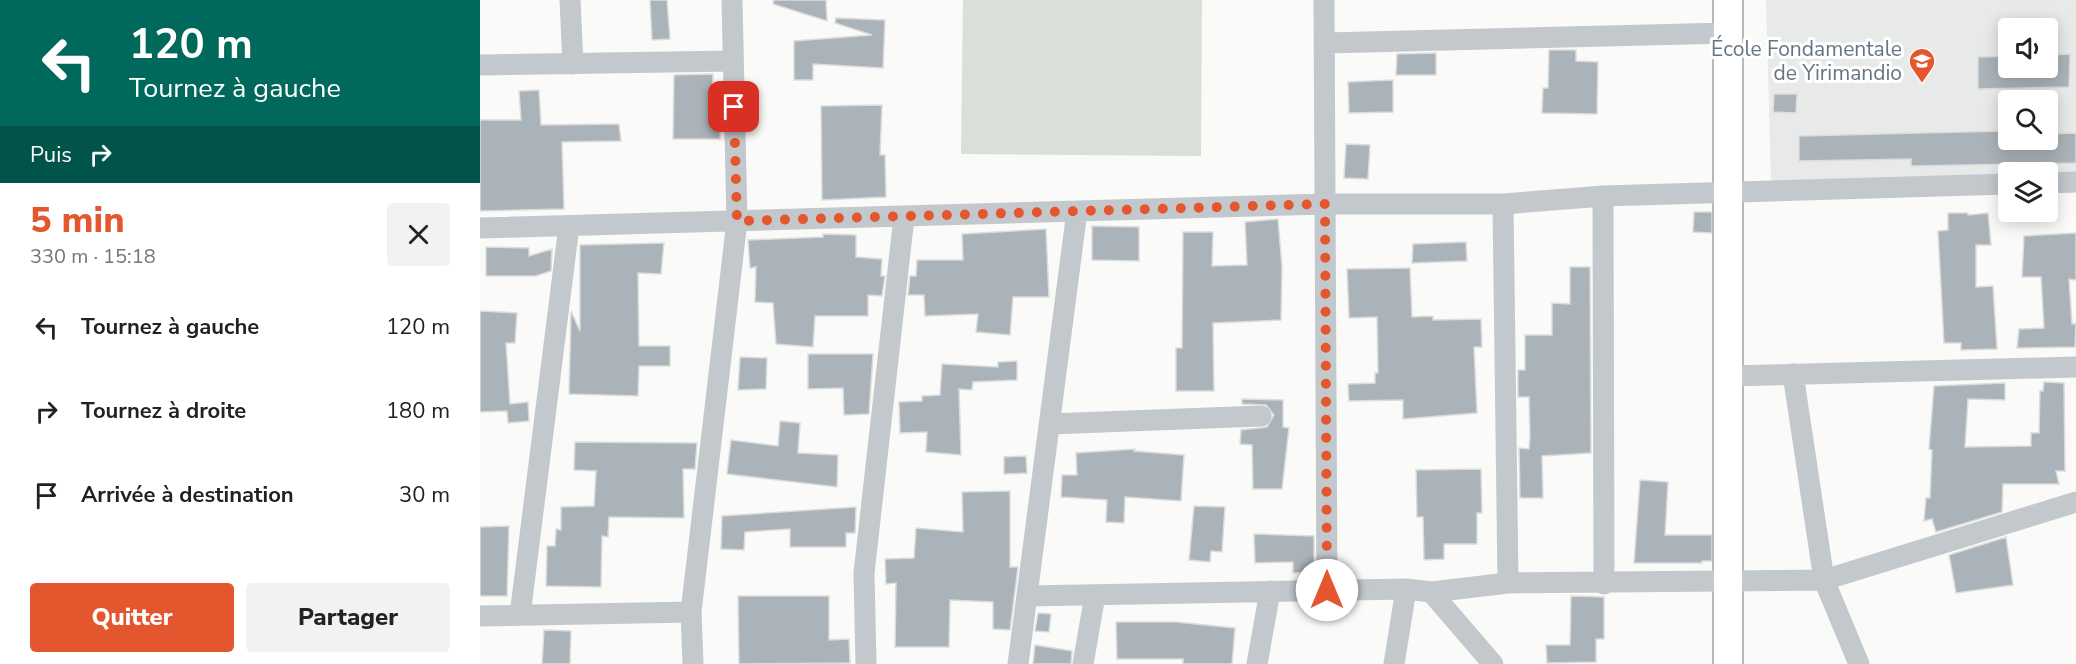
<!DOCTYPE html>
<html lang="fr">
<meta charset="utf-8">
<style>
body{margin:0;font-family:"Nunito Sans",sans-serif;background:#f2f2f2;color:#222;height:100vh;display:flex;flex-direction:column;font-size:22px;white-space:nowrap}
*{box-sizing:border-box;margin:0}
p{font-size:20px;color:#767676}
.icon{flex:none;width:33px;height:33px;fill:none;stroke:currentColor;stroke-width:2;stroke-linecap:round;stroke-linejoin:round}
.map{position:relative;flex:1;overflow:hidden}
.drawer{display:flex;flex-direction:column;background:#fff;width:480px}
.drawer>*{flex:none}
.hud{background:#00695c;color:#fff;overflow:hidden}
.controls{position:absolute;left:1518px;top:18px;display:grid;gap:12px}
.controls a{display:grid;place-items:center;width:60px;height:60px;border-radius:6px;background:#fff;box-shadow:0 3px 15px #0003;font-size:30px}
.pin{position:absolute;display:grid;place-items:center;width:51px;height:51px;color:#fff;margin:-26px;border-radius:12px;box-shadow:0 3px 9px #0006}
.me{position:absolute;width:66px;margin:-33px;rotate:0deg;stroke-linejoin:round;filter:drop-shadow(0 0 4px #0008)}
.turn{display:flex;align-items:center;gap:21px;height:126px;padding:0 30px;font-size:27px}
.turn .icon{width:78px;height:78px;stroke-width:2.5}
.turn b{display:block;font-size:42px;line-height:51px}
.then{display:flex;align-items:center;height:57px;padding:0 30px;background:#0003;gap:12px;font-size:22px}
.round{display:grid;place-items:center;flex:none;width:63px;height:63px;border-radius:6px;background:#f2f2f2}
.head{display:flex;align-items:center;justify-content:space-between;height:102px;padding:0 30px}
h1{font-size:36px;font-weight:800;line-height:45px;color:#e4572e}
.primary-button{display:flex;gap:12px;margin-top:auto;padding:12px 30px}
.primary-button a{flex:1;height:69px;border-radius:6px;background:#e4572e;color:#fff;font-size:24px;font-weight:800;line-height:69px;text-align:center}
.primary-button a+a{background:#f2f2f2;color:#222}
ul{padding:0;list-style:none}
li{display:flex;align-items:center;gap:18px;height:84px;padding:0 30px}
li div{flex:1}
li b{display:block;font-size:22px}
li em{font-style:normal}
main{display:flex;flex:1;min-height:0}
.map>svg:first-child{display:block}
.built{fill:#e8e9e9;fill-rule:evenodd}
.green{fill:#dadfd7}
.building{fill:#aab3b9;stroke:#dcdcda;stroke-width:1.5}
.lines{fill:none;stroke-linecap:round;stroke-linejoin:round}
.secondary-casing{stroke:#b3babf;stroke-width:32}
.street{stroke:#c3c8cc;stroke-width:21}
.secondary{stroke:#fff;stroke-width:28}
.route{stroke:#e4572e;stroke-width:10;stroke-dasharray:0 18}
.labels{text-anchor:middle;stroke-width:6;stroke-linejoin:round;paint-order:stroke}
.poi-label{font-size:21px;fill:#657683;stroke:#fff;text-anchor:end}
</style>
<main>
<section class="drawer">
<div class="hud">
<div class="turn"><svg class="icon" aria-label="left" viewBox="0 0 24 24"><path d="M17 20v-9H6M10 6l-5 5 5 5"/></svg><div><b>120 m</b>Tournez à gauche</div></div>
<div class="then">Puis<svg class="icon" aria-label="right" viewBox="0 0 24 24"><path d="M7 20v-9h11M14 6l5 5-5 5"/></svg></div>
</div>
<div class="head"><div><h1>5 min</h1><p>330 m · 15:18</p></div><a class="round"><svg class="icon" aria-label="close" viewBox="0 0 24 24"><path d="M6 6l12 12M18 6L6 18"/></svg></a></div>
<ul>
<li><svg class="icon" aria-label="left" viewBox="0 0 24 24"><path d="M17 20v-9H6M10 6l-5 5 5 5"/></svg><div><b>Tournez à gauche</b></div><em>120 m</em></li>
<li><svg class="icon" aria-label="right" viewBox="0 0 24 24"><path d="M7 20v-9h11M14 6l5 5-5 5"/></svg><div><b>Tournez à droite</b></div><em>180 m</em></li>
<li><svg class="icon" aria-label="arrive" viewBox="0 0 24 24"><path d="M6 21V4h12l-3 4 3 4H6"/></svg><div><b>Arrivée à destination</b></div><em>30 m</em></li>
</ul>
<div class="primary-button"><a>Quitter</a><a>Partager</a></div>
</section>
<div class="map">
<svg width="1596" height="664" viewBox="0 0 1596 664">
<rect width="100%" height="100%" fill="#fafaf8"/>
<path class="built" d="M1286 0H1596V173L1528 172V175L1291 181ZM1528 28H1568V68H1528ZM1528 100H1568V140H1528Z"/>
<path class="green" d="M483 0H722L721 156 481 154Z"/>
<path class="building" d="M170 0H187L190 39 172 40Z
M294 0H346L347 21 293 4Z
M356 18 405 20 403 68 333 64V80H314V41L392 35 355 23Z
M1069 50H1096V61L1118 62 1117 114 1062 113 1063 88H1068Z
M956 53V75H916L917 54Z
M1590 54 1589 87 1498 89V57L1528 56V68H1568V55Z
M233 74 232 110H240V139H193L194 75Z
M913 80V112L869 113 868 82Z
M59 90 61 125 139 124 141 141 82 142 84 209 0 211V120H41L39 91Z
M1294 94H1317L1316 113 1293 112Z
M402 105 400 155H405L406 197 342 200 341 106Z
M1521 131V140H1568V134L1596 133V163L1431 166V159L1319 161V136Z
M866 144 890 145 888 179 864 178Z
M1214 212H1232V233L1213 232Z
M1468 213H1488V215L1508 213 1511 245H1496V287L1513 286 1517 349 1481 350V343H1464L1458 231 1468 230Z
M798 219 802 267 801 320 733 323 734 391H696V348H702L703 232H733L732 266 767 265 765 222Z
M612 226 659 227V261L612 260Z
M566 229 569 297H533L530 335 496 332 498 314 445 316 444 295H428L430 276H436L437 260H483L482 234Z
M1596 233V280L1589 279 1592 324H1596L1595 347 1537 348 1539 329 1564 328 1561 277H1542L1544 236Z
M343 234 376 235V257L402 259 401 276H405L402 296 388 295V316H335L333 347 296 344 293 303 275 302 276 267 270 268 268 240 343 237Z
M986 242 987 261 932 263 933 244Z
M184 243 181 274 158 273 159 346H190V366H159L158 396 89 394 91 311 100 331V245Z
M6 247 49 248V256L72 249 71 271 56 276H6Z
M1090 267H1110L1111 453 1062 456 1063 498H1040L1039 448 1049 449 1050 436 1049 397H1038V370H1045V335H1072V303L1090 304Z
M930 268 932 317 953 316V320L1001 319 1002 347H994L997 413 923 419V400L869 401 868 384 895 383V373H898L897 317 869 318 867 269Z
M0 311 37 313 35 343H26L30 404 48 402 49 421 28 423 27 411 0 412Z
M328 354H393L389 414 364 415 363 388 328 389Z
M260 357 287 358 286 389 258 390Z
M537 361V380L493 382 492 390 479 389 481 455 446 452 447 432 420 433 419 402 442 401V396L460 395 462 364 518 367V362Z
M1564 382 1584 383 1585 471H1576L1579 484H1523L1522 512 1456 532 1452 519 1444 521 1446 498H1450L1452 450 1449 449 1454 386 1525 383V400L1488 399 1485 447 1551 446V433H1559L1560 391H1563Z
M762 399 803 400V427L809 428 802 489H773L772 445 760 444 761 430 787 427 794 415 786 405 762 404Z
M300 421 320 423 318 453 358 455 357 487 247 474 251 440 298 446Z
M95 442 217 443 215 469H203L204 518 129 517 128 537 122 536 121 587 66 586 67 546H75L76 529 81 530V507L114 506 116 471 94 470Z
M655 449 654 451 704 455 701 501 645 497 644 523 626 522 627 500 581 497 582 475H597L596 453Z
M546 456 547 473 524 474V457Z
M1001 469 1002 513H997V544H964V559L944 560 943 517H937L936 470Z
M1160 480 1188 482 1185 535H1232V561H1222V563H1154Z
M530 491V567H538L530 630 513 629V602L470 600 469 647H415L416 583 406 584 405 559 434 558 436 528 483 532 482 492Z
M714 506 745 507 742 552 731 551 730 562 709 560Z
M376 507 375 533H366V547H310V529L265 532 264 550 241 549 242 516Z
M29 526 27 596H0V527Z
M774 534 834 536V572L813 573V562L775 563Z
M1526 537 1533 585 1476 593 1469 555Z
M258 596H349V640L369 639 370 663 259 664Z
M1091 596 1124 597V639H1116V662L1067 663 1066 645H1090Z
M558 613 571 614 569 632 555 631Z
M636 622H696L755 628 752 664H703V659H637Z
M64 630 91 631 90 664H62Z
M555 645 592 651 591 664H553Z"/>
<g class="lines">
<g class="secondary-casing">
<path id="secondary" d="M1248 664V0"/>
</g>
<path class="street" d="M90 0 93 64
M844 0 847 590
M845 43 1248 33
M0 65 253 61
M1568 183 1596 182
M1123 196 1124 584
M1023 204 1028 583
M0 228 845 204H1023L1123 196 1528 184
M1313 374 1344 580 1379 664
M1248 376 1596 367
M569 424 781 416
M951 592 1013 664
M547 596 926 589 951 592 1028 583 1344 580 1596 502
M40 615 89 226
M0 616 211 612
M213 664 211 612 257 221 252 0
M386 664 384 573 424 217
M538 664 597 211
M603 664 615 595
M777 664 790 591
M914 664 926 589"/>
<use href="#secondary" class="secondary"/>
</g>
<g class="lines">
<path class="route" d="M254 107 257 221 845 204 847 590"/>
</g>
<defs>
<g id="school-pin" transform="scale(1.35)"><path d="M0 17L-7.5 6A9.5 9.5 0 1 1 7.5 6Z" fill="#e4572e" stroke="#fff"/><path d="M0-5L7-2L0 1L-7-2ZM-4 1L0 2.5L4 1V4Q0 6-4 4Z" fill="#fff"/></g>
</defs>
<g fill-rule="evenodd">
<use href="#school-pin" x="1442" y="61"/>
</g>
<g class="labels">
<g class="poi-label">
<text x="1422" y="56">École Fondamentale<tspan x="1422" dy="24">de Yirimandio</tspan></text>
</g>
</g>
</svg>
<div class="controls">
<a><svg class="icon" aria-label="sound" viewBox="0 0 24 24"><path d="M4 9h4l5-4v14l-5-4H4zM17 9q2 3 0 6"/></svg></a>
<a><svg class="icon" aria-label="search" viewBox="0 0 24 24"><circle cx="10" cy="10" r="6"/><path d="M15 15l6 6"/></svg></a>
<a><svg class="icon" aria-label="layers" viewBox="0 0 24 24"><path d="M12 4l9 5-9 5-9-5zM3 14l9 5 9-5"/></svg></a>
</div>
<div class="pin" style="left:254px;top:107px;background:#d93025"><svg class="icon" aria-label="arrive" viewBox="0 0 24 24"><path d="M6 21V4h12l-3 4 3 4H6"/></svg></div>
<svg class="me" style="left:847px;top:590px" viewBox="-20 -20 40 40"><circle r="19" fill="#fff"/><path d="M0-13L10 11 0 6-10 11z" fill="#e4572e"/></svg>
</div>
</main>
